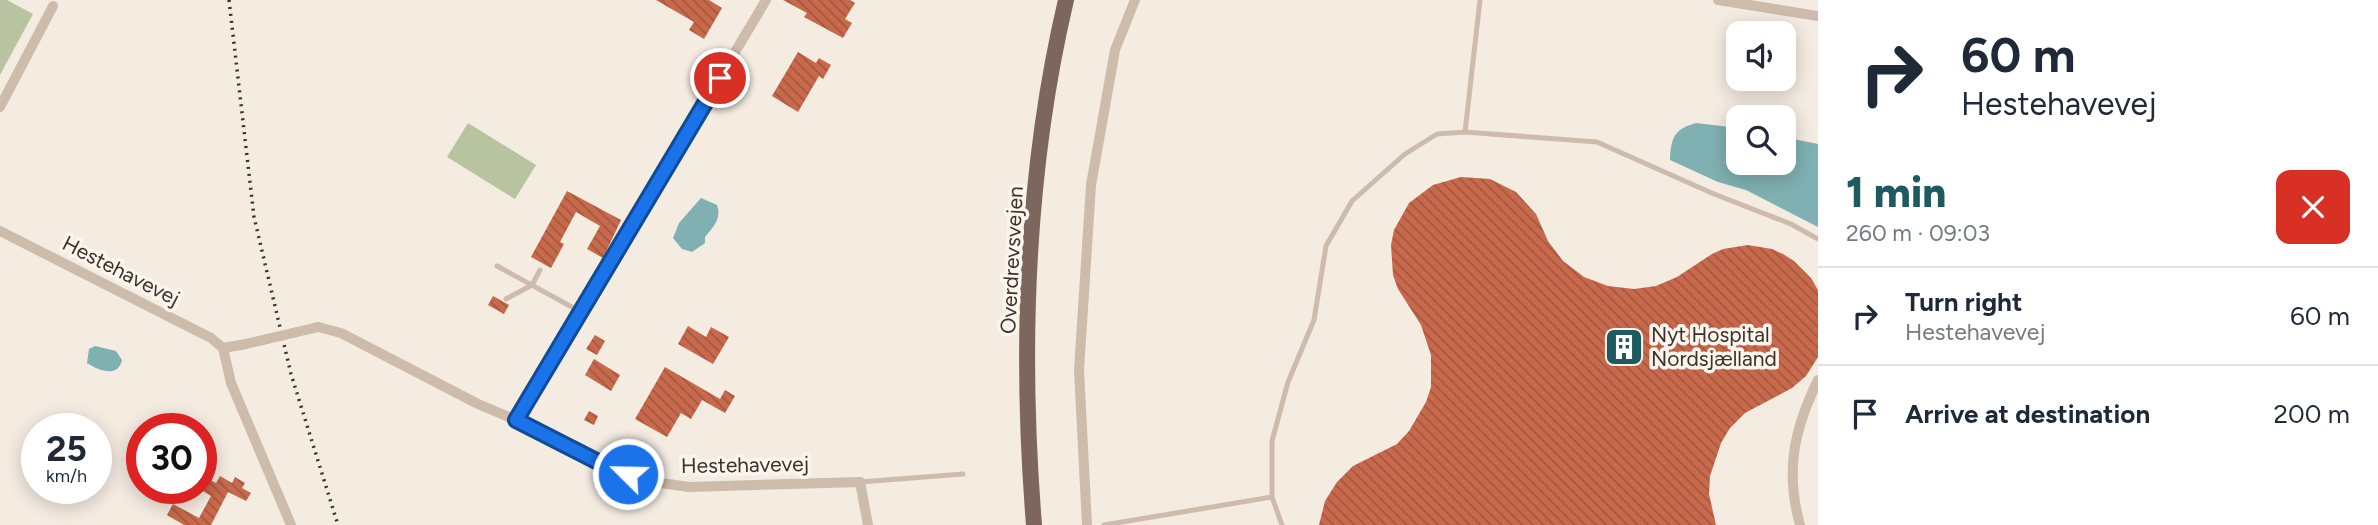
<!DOCTYPE html>
<meta charset="utf-8">
<style>
body{margin:0;font-family:Figtree,sans-serif;background:#f2f2f3;color:#1f2937;height:100vh;display:flex;flex-direction:column;font-size:26px;white-space:nowrap}
*{box-sizing:border-box;margin:0}
p{font-size:23px;color:#747a83}
.icon{flex:none;width:38px;height:38px;fill:none;stroke:currentColor;stroke-width:2;stroke-linecap:round;stroke-linejoin:round}
.map{position:relative;flex:1;overflow:hidden}
.side{display:flex;flex-direction:column;background:#fff;width:560px}
.side>*{flex:none}
.guide{background:#fff;color:#1f2937;overflow:hidden}
.tools{position:absolute;left:1726px;top:21px;display:grid;gap:14px}
.tools a{display:grid;place-items:center;width:70px;height:70px;border-radius:14px;background:#fff;box-shadow:0 4px 18px #0003;font-size:35px}
.speed{position:absolute;left:21px;top:413px;display:flex;gap:14px;font-size:35px;font-weight:700;text-align:center}
.speed>*{display:grid;place-content:center;width:91px;height:91px;border-radius:50%;background:#fff;box-shadow:0 4px 18px #0003;line-height:1}
.speed small{font-size:18px;font-weight:400}
.speed .limit{border:10px solid #d22;background:#fff;color:#111}
.pin{position:absolute;display:grid;place-items:center;width:60px;height:60px;color:#fff;margin:-30px;border:4px solid #fff;border-radius:50%;box-shadow:0 2px 7px #0007}
.me{position:absolute;width:77px;margin:-38px;rotate:293deg;stroke-linejoin:round;filter:drop-shadow(0 0 5px #0008)}
.turn{display:flex;align-items:center;gap:24px;height:147px;padding:0 28px;font-size:32px}
.turn .icon{width:91px;height:91px;stroke-width:2.5}
.turn b{display:block;font-size:49px;line-height:60px}
.round{display:grid;place-items:center;flex:none;width:74px;height:74px;border-radius:14px;background:#f2f2f3}
.overview{display:flex;align-items:center;justify-content:space-between;height:119px;padding:0 28px}
h1{font-size:42px;font-weight:800;line-height:52px;color:#1f5a5e}
ul{padding:0;list-style:none}
li{display:flex;align-items:center;gap:21px;height:98px;padding:0 28px;border-top:2px solid #e0e1e3}
li div{flex:1}
li b{display:block;font-size:26px}
li em{font-style:normal}
main{display:flex;flex:1;min-height:0}
.map>svg:first-child{display:block}
.green{fill:#b8c4a0}
.water{fill:#7fb0b2}
.building{fill:url(#building-back-hatch)}
.lines{fill:none;stroke-linecap:round;stroke-linejoin:round}
.lane{stroke:#cdbbac;stroke-width:5}
.street{stroke:#cdbbac;stroke-width:10}
.primary{stroke:#7d675c;stroke-width:16}
.rail{stroke:#3b302b;stroke-width:3.5;stroke-dasharray:2 5;stroke-linecap:butt}
.street-bridge{stroke:#cdbbac;stroke-width:10}
.route-casing{stroke:#114b97;stroke-width:18}
.route{stroke:#1a73e8;stroke-width:12}
.labels{text-anchor:middle;stroke-width:7;stroke-linejoin:round;paint-order:stroke}
.street-label{font-size:21px;fill:#3b302b;stroke:#fbf5ee}
.poi-label{font-size:21px;fill:#3b302b;stroke:#fbf5ee;text-anchor:start}
</style>
<main>
<div class="map">
<svg width="1818" height="525" viewBox="0 0 1818 525">
<defs>
<pattern id="building-back-hatch" width="6" height="6" patternUnits="userSpaceOnUse" patternTransform="scale(1.75)"><rect width="6" height="6" fill="#c8694b"/><path d="M-1 5l2 2M0 0l6 6M5-1l2 2" fill="none" stroke="#a4573f"/></pattern>
</defs>
<rect width="100%" height="100%" fill="#f4ebe1"/>
<path class="green" d="M0 0H7L33 14 0 75Z
M468 123 536 165 515 199 447 157Z"/>
<path class="water" d="M1696 123 1738 128V163H1783V137L1818 144V227L1746 190 1718 182 1670 160C1671 138 1674 129 1696 123Z
M701 198 717 205C722 219 713 227 705 237V243L692 252 682 249 673 238 679 223Z
M95 346 116 351 122 360C118 378 99 371 87 363L89 349Z"/>
<path class="building" d="M656 0H709L722 8 704 39 689 30 694 22Z
M783 0H850L855 3 845 19 852 23 843 38 804 17 807 13Z
M798 52 816 63 819 58 831 65 823 79 819 76 798 112 772 96Z
M1461 177 1490 179 1516 192 1536 214 1548 241 1563 261 1584 277 1608 286 1634 289 1656 286 1677 277 1712 254 1723 249 1748 245 1772 249 1783 254 1794 261 1811 278 1818 290V357L1806 376 1792 388 1745 413 1730 428 1721 443 1710 476 1709 494 1716 525H1319L1325 501 1337 482 1353 466 1397 444 1409 431 1426 402 1431 387V355L1421 325 1398 289 1393 275 1391 245 1394 230 1409 203 1433 185Z
M567 191 621 220 603 258 587 249 600 226 576 212 560 242 564 244 551 268 531 257Z
M493 296 509 305 504 314 488 305Z
M688 326 706 337 711 327 729 337 713 364 678 344Z
M595 335 605 341 597 355 586 349Z
M594 359 620 375 611 391 585 375Z
M665 367 720 399 725 390 735 396 725 413 702 400 691 419 681 413 667 437 635 419Z
M589 411 598 416 594 425 584 420Z
M201 475 216 483 220 476 232 483 235 477 245 483 242 488 251 493 246 501 228 492 211 525H184L167 515 173 504 199 518 211 496 201 490Z"/>
<g class="lines">
<path class="lane" d="M1465 132 1597 142 1714 194 1791 224 1818 239
M497 266 581 312
M506 299 532 285 540 270
M860 482 963 474
M1272 497 1282 525
M1104 525 1272 497V441L1288 382 1314 320 1326 246 1352 201 1405 154 1437 134 1465 132 1480 0"/>
<path class="street" d="M1718 0 1818 16
M0 107 53 6
M0 231 211 338 223 348 231 383 291 525
M318 327 341 333 478 404 516 420 766 0
M223 348 246 344
M516 420 608 467 647 481 689 487 860 482 868 525
M1087 525 1079 370 1091 185 1115 50 1135 0
M1800 525C1785 471 1794 429 1818 380"/>
<path class="primary" d="M1034 525C1020 351 1026 170 1066 0"/>
<path class="rail" d="M229 0 254 217 291 374 338 525"/>
<path class="street-bridge" d="M246 344 318 327"/>
</g>
<g class="lines">
<g class="route-casing">
<path id="route" d="M628 474 608 467 516 420 720 78"/>
</g>
<use href="#route" class="route"/>
</g>
<defs>
<g id="building-square" transform="scale(2.0125)"><rect x="-9" y="-9" width="18" height="18" rx="4" fill="#1f5a5e" stroke="#fbf5ee"/><path d="M-4-6H4V6H1V3H-1V6H-4ZM-2.5-4.3h1.7v1.8h-1.7ZM.8-4.3h1.7v1.8H.8ZM-2.5-1h1.7V.8h-1.7ZM.8-1h1.7V.8H.8Z" fill="#fff"/></g>
</defs>
<g fill-rule="evenodd">
<use href="#building-square" x="1624" y="347"/>
</g>
<g class="labels">
<g class="street-label">
<text transform="translate(1012 260) rotate(-87)" y="7">Overdrevsvejen</text>
<text transform="translate(121 271) rotate(27)" y="7">Hestehavevej</text>
<text transform="translate(745 465) rotate(-1)" y="7">Hestehavevej</text>
</g>
<g class="poi-label">
<text x="1651" y="342">Nyt Hospital<tspan x="1651" dy="24">Nordsjælland</tspan></text>
</g>
</g>
</svg>
<div class="tools">
<a><svg class="icon" aria-label="sound" viewBox="0 0 24 24"><path d="M4 9h4l5-4v14l-5-4H4zM17 9q2 3 0 6"/></svg></a>
<a><svg class="icon" aria-label="search" viewBox="0 0 24 24"><circle cx="10" cy="10" r="6"/><path d="M15 15l6 6"/></svg></a>
</div>
<div class="speed"><div>25<small>km/h</small></div><div class="limit">30</div></div>
<div class="pin" style="left:720px;top:78px;background:#d93025"><svg class="icon" aria-label="arrive" viewBox="0 0 24 24"><path d="M6 21V4h12l-3 4 3 4H6"/></svg></div>
<svg class="me" style="left:628px;top:474px" viewBox="-20 -20 40 40"><circle r="17" fill="#1a73e8" stroke="#fff" stroke-width="3"/><path d="M0-11L8 9 0 5-8 9z" fill="#fff"/></svg>
</div>
<section class="side">
<div class="guide">
<div class="turn"><svg class="icon" aria-label="right" viewBox="0 0 24 24"><path d="M7 20v-9h11M14 6l5 5-5 5"/></svg><div><b>60 m</b>Hestehavevej</div></div>
</div>
<div class="overview"><div><h1>1 min</h1><p>260 m · 09:03</p></div><a class="round" style="background:#d93025;color:#fff"><svg class="icon" aria-label="close" viewBox="0 0 24 24"><path d="M6 6l12 12M18 6L6 18"/></svg></a></div>
<ul>
<li><svg class="icon" aria-label="right" viewBox="0 0 24 24"><path d="M7 20v-9h11M14 6l5 5-5 5"/></svg><div><b>Turn right</b><p>Hestehavevej</p></div><em>60 m</em></li>
<li><svg class="icon" aria-label="arrive" viewBox="0 0 24 24"><path d="M6 21V4h12l-3 4 3 4H6"/></svg><div><b>Arrive at destination</b></div><em>200 m</em></li>
</ul>
</section>
</main>
